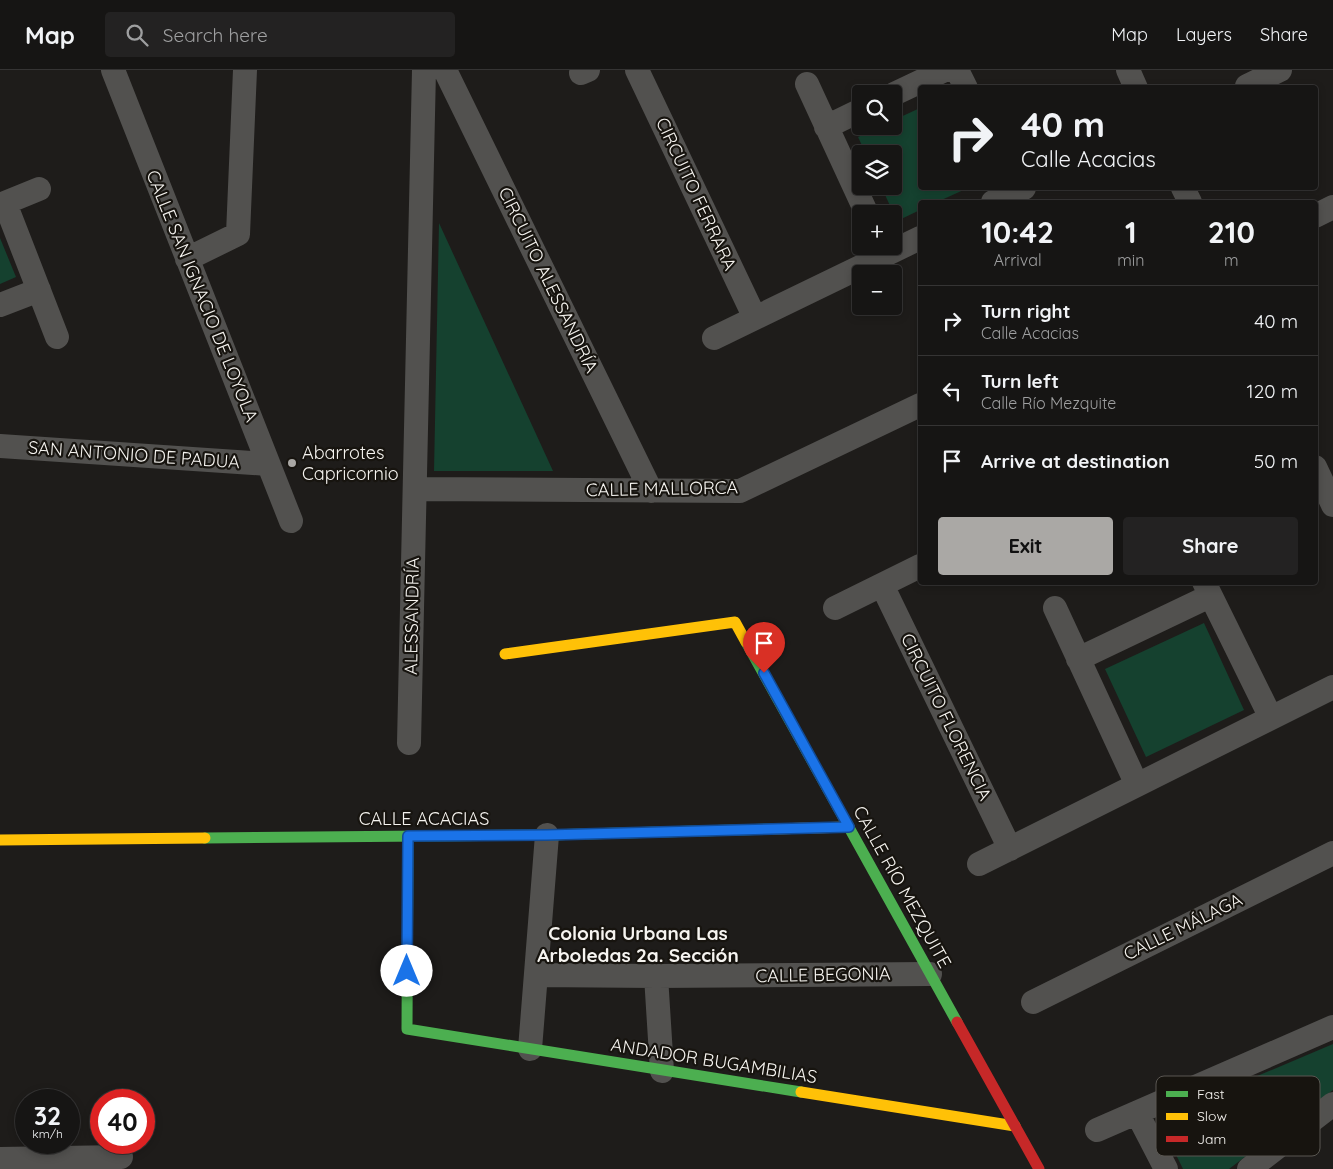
<!DOCTYPE html>
<meta charset="utf-8">
<style>
body{margin:0;font-family:Quicksand,sans-serif;background:#232222;color:#f1f3f6;height:100vh;display:flex;flex-direction:column;font-size:19px;white-space:nowrap}
*{box-sizing:border-box;margin:0}
p{font-size:16px;color:#9e9fa0}
.icon{flex:none;width:28px;height:28px;fill:none;stroke:currentColor;stroke-width:2;stroke-linecap:round;stroke-linejoin:round}
.map{position:relative;flex:1;overflow:hidden}
.side{position:absolute;left:918px;top:130px;width:400px;height:385px;display:flex;flex-direction:column;background:#161514;border-radius:5px;box-shadow:0 2px 8px #0003,0 0 0 1px #353434}
.side>*{flex:none}
.top-card{position:absolute;left:918px;top:15px;width:400px;height:105px;border-radius:5px;box-shadow:0 2px 8px #0003,0 0 0 1px #353434;background:#161514;color:#f1f3f6;overflow:hidden}
.tools{position:absolute;left:852px;top:15px;display:grid;gap:10px}
.tools a{display:grid;place-items:center;width:50px;height:50px;border-radius:5px;background:#161514;box-shadow:0 2px 8px #0003,0 0 0 1px #353434;font-size:25px}
.speed{position:absolute;left:15px;top:1019px;display:flex;gap:10px;font-size:25px;font-weight:700;text-align:center}
.speed>*{display:grid;place-content:center;width:65px;height:65px;border-radius:50%;background:#161514;box-shadow:0 2px 8px #0003,0 0 0 1px #353434;line-height:1}
.speed small{font-size:12px;font-weight:400}
.speed .limit{border:8px solid #d22;background:#fff;color:#111}
.pin{position:absolute;display:grid;place-items:center;width:42px;height:42px;color:#fff;margin:-51px -21px;border-radius:50% 50% 50% 0;rotate:-45deg;box-shadow:0 0 5px #0007}
.pin .icon{rotate:45deg}
.me{position:absolute;width:55px;margin:-28px;rotate:0deg;stroke-linejoin:round;filter:drop-shadow(0 0 4px #0008)}
.turn{display:flex;align-items:center;gap:18px;height:105px;padding:0 20px;font-size:22px}
.turn .icon{width:65px;height:65px;stroke-width:2.5}
.turn b{display:block;font-size:35px;line-height:42px}
.eta{display:flex;justify-content:space-evenly;align-items:center;height:85px;text-align:center}
.eta b{font-size:30px;font-weight:700;line-height:35px}
.primary-button{display:flex;gap:10px;margin-top:auto;padding:10px 20px}
.primary-button a{flex:1;height:58px;border-radius:5px;background:#aaa8a5;color:#111;font-size:20px;font-weight:700;line-height:58px;text-align:center}
.primary-button a+a{background:#232222;color:#f1f3f6}
ul{padding:0;list-style:none}
li{display:flex;align-items:center;gap:15px;height:70px;padding:0 20px;border-top:1px solid #353434}
li div{flex:1}
li b{display:block;font-size:19px}
li em{font-style:normal}
header{display:flex;align-items:center;gap:30px;box-sizing:border-box;height:70px;padding:0 25px;background:#161514;border-bottom:1px solid #353434}
header strong{font-size:24px}
nav{display:flex;gap:28px;margin-inline-start:auto;font-size:18px}
.search{width:350px;height:45px;background:#232222;display:flex;align-items:center;gap:12px;box-sizing:border-box;padding:0 18px;border-radius:5px;color:#9e9fa0;font-size:19px}
.map>svg:first-child{display:block}
.green{fill:#15412f}
.lines{fill:none;stroke-linecap:round;stroke-linejoin:round}
.street{stroke:#52514f;stroke-width:24}
.fast{stroke:#4caf50;stroke-width:11}
.slow{stroke:#ffc107;stroke-width:11}
.jam{stroke:#c62828;stroke-width:11}
.route-casing{stroke:#114b97;stroke-width:12}
.route{stroke:#1a73e8;stroke-width:9}
.poi-dot{fill:#aaa8a5;stroke:#17140f;stroke-width:2}
.labels{text-anchor:middle;stroke-width:4.5;stroke-linejoin:round;paint-order:stroke}
.street-label{font-size:18px;fill:#f6f4f0;stroke:#17140f}
.poi-label{font-size:18px;fill:#f6f4f0;stroke:#17140f;text-anchor:start}
.neighbourhood-label{font-size:19px;font-weight:bold;fill:#f6f4f0;stroke:#17140f}
.key{fill:#17140f;stroke:#5a5752;stroke-width:1}
.key-label{font-size:14px;fill:#f6f4f0}
</style>
<header>
<strong>Map</strong>
<div class="search"><svg class="icon" aria-label="search" viewBox="0 0 24 24"><circle cx="10" cy="10" r="6"/><path d="M15 15l6 6"/></svg>Search here</div>
<nav><a>Map</a><a>Layers</a><a>Share</a></nav>
</header>
<div class="map">
<svg width="1333" height="1099" viewBox="0 0 1333 1099">
<rect width="100%" height="100%" fill="#1e1c1a"/>
<path class="green" d="M920 38V118H968L937 132H920V140L897 151 881 116H894V84H866L858 67 881 56H894V50Z
M439 153 553 401H434Z
M0 168 16 207 0 214Z
M1204 553 1244 640 1146 687 1105 599Z
M1333 974V1020L1229 1099H1183L1158 1048Z"/>
<g class="lines">
<path class="street" d="M113 0 291 451
M445 0 651 421
M637 0 755 248
M957 0 966 18
M1128 0 1136 18
M581 3 588 0
M807 14 867 144
M1247 16 1280 0
M894 24 945 0
M826 57 861 40
M1183 118 1190 132
M993 132 1024 118
M5 133 57 267
M0 135 39 119
M1315 146 1333 137
M187 189 238 164 245 0
M0 235 39 220
M714 268 920 168
M0 376 268 394
M1315 397 1333 435
M415 419 740 421 920 335
M1204 512 1271 648
M882 515 1010 779
M835 538 920 496
M1055 538 1137 715
M1078 589 1210 526
M409 673 424 0
M979 794 1333 617
M536 905 656 906 930 904
M656 906 662 1001
M1033 932 1333 783
M530 979 547 765
M1137 1043 1166 1099
M1097 1060 1333 957
M0 1089 121 1087
M1249 1099 1333 1034"/>
<path class="fast" d="M746 572 957 952
M408 766 407 959 801 1022
M205 768 547 765 773 759"/>
<path class="slow" d="M505 584 735 552 746 572
M773 759 849 757
M0 770 205 768
M801 1022 1015 1056"/>
<path class="jam" d="M957 952 1039 1099"/>
</g>
<g class="lines">
<g class="route-casing">
<path id="route" d="M407 901 408 766 547 765 849 757 764 603"/>
</g>
<use href="#route" class="route"/>
</g>
<circle class="poi-dot" cx="292" cy="393" r="5"/>
<g class="labels">
<g class="street-label">
<text transform="translate(696 124) rotate(65)" y="6">CIRCUITO FERRARA</text>
<text transform="translate(548 210) rotate(64)" y="6">CIRCUITO ALESSANDRÍA</text>
<text transform="translate(202 226) rotate(68)" y="6">CALLE SAN IGNACIO DE LOYOLA</text>
<text transform="translate(134 385) rotate(4)" y="6">SAN ANTONIO DE PADUA</text>
<text transform="translate(662 419) rotate(-1)" y="6">CALLE MALLORCA</text>
<text transform="translate(412 546) rotate(-89)" y="6">ALESSANDRÍA</text>
<text transform="translate(946 647) rotate(64)" y="6">CIRCUITO FLORENCIA</text>
<text x="424" y="755">CALLE ACACIAS</text>
<text transform="translate(902 817) rotate(61)" y="6">CALLE RÍO MEZQUITE</text>
<text transform="translate(1183 857) rotate(-26)" y="6">CALLE MÁLAGA</text>
<text transform="translate(823 905) rotate(-1)" y="6">CALLE BEGONIA</text>
<text transform="translate(714 991) rotate(9)" y="6">ANDADOR BUGAMBILIAS</text>
</g>
<g class="poi-label">
<text x="302" y="389">Abarrotes<tspan x="302" dy="21">Capricornio</tspan></text>
</g>
<g class="neighbourhood-label">
<text x="638" y="870">Colonia Urbana Las<tspan x="638" dy="22">Arboledas 2a. Sección</tspan></text>
</g>
</g>
<rect x="1156" y="1006" width="164" height="80" rx="8" class="key"/>
<rect x="1166" y="1021" width="22" height="6" fill="#4caf50"/>
<rect x="1166" y="1043" width="22" height="7" fill="#ffc107"/>
<rect x="1166" y="1066" width="22" height="6" fill="#c62828"/>
<g class="key-label">
<text x="1197" y="1029">Fast</text>
<text x="1197" y="1051">Slow</text>
<text x="1197" y="1074">Jam</text>
</g>
</svg>
<div class="tools">
<a><svg class="icon" aria-label="search" viewBox="0 0 24 24"><circle cx="10" cy="10" r="6"/><path d="M15 15l6 6"/></svg></a>
<a><svg class="icon" aria-label="layers" viewBox="0 0 24 24"><path d="M12 4l9 5-9 5-9-5zM3 14l9 5 9-5"/></svg></a>
<a>+</a>
<a>−</a>
</div>
<div class="speed"><div>32<small>km/h</small></div><div class="limit">40</div></div>
<div class="pin" style="left:764px;top:603px;background:#d93025"><svg class="icon" aria-label="arrive" viewBox="0 0 24 24"><path d="M6 21V4h12l-3 4 3 4H6"/></svg></div>
<svg class="me" style="left:407px;top:901px" viewBox="-20 -20 40 40"><circle r="19" fill="#fff"/><path d="M0-13L10 11 0 6-10 11z" fill="#1a73e8"/></svg>
<div class="top-card">
<div class="turn"><svg class="icon" aria-label="right" viewBox="0 0 24 24"><path d="M7 20v-9h11M14 6l5 5-5 5"/></svg><div><b>40 m</b>Calle Acacias</div></div>
</div>
<section class="side">
<div class="eta">
<div><b>10:42</b><p>Arrival</p></div>
<div><b>1</b><p>min</p></div>
<div><b>210</b><p>m</p></div>
</div>
<ul>
<li><svg class="icon" aria-label="right" viewBox="0 0 24 24"><path d="M7 20v-9h11M14 6l5 5-5 5"/></svg><div><b>Turn right</b><p>Calle Acacias</p></div><em>40 m</em></li>
<li><svg class="icon" aria-label="left" viewBox="0 0 24 24"><path d="M17 20v-9H6M10 6l-5 5 5 5"/></svg><div><b>Turn left</b><p>Calle Río Mezquite</p></div><em>120 m</em></li>
<li><svg class="icon" aria-label="arrive" viewBox="0 0 24 24"><path d="M6 21V4h12l-3 4 3 4H6"/></svg><div><b>Arrive at destination</b></div><em>50 m</em></li>
</ul>
<div class="primary-button"><a>Exit</a><a>Share</a></div>
</section>
</div>
